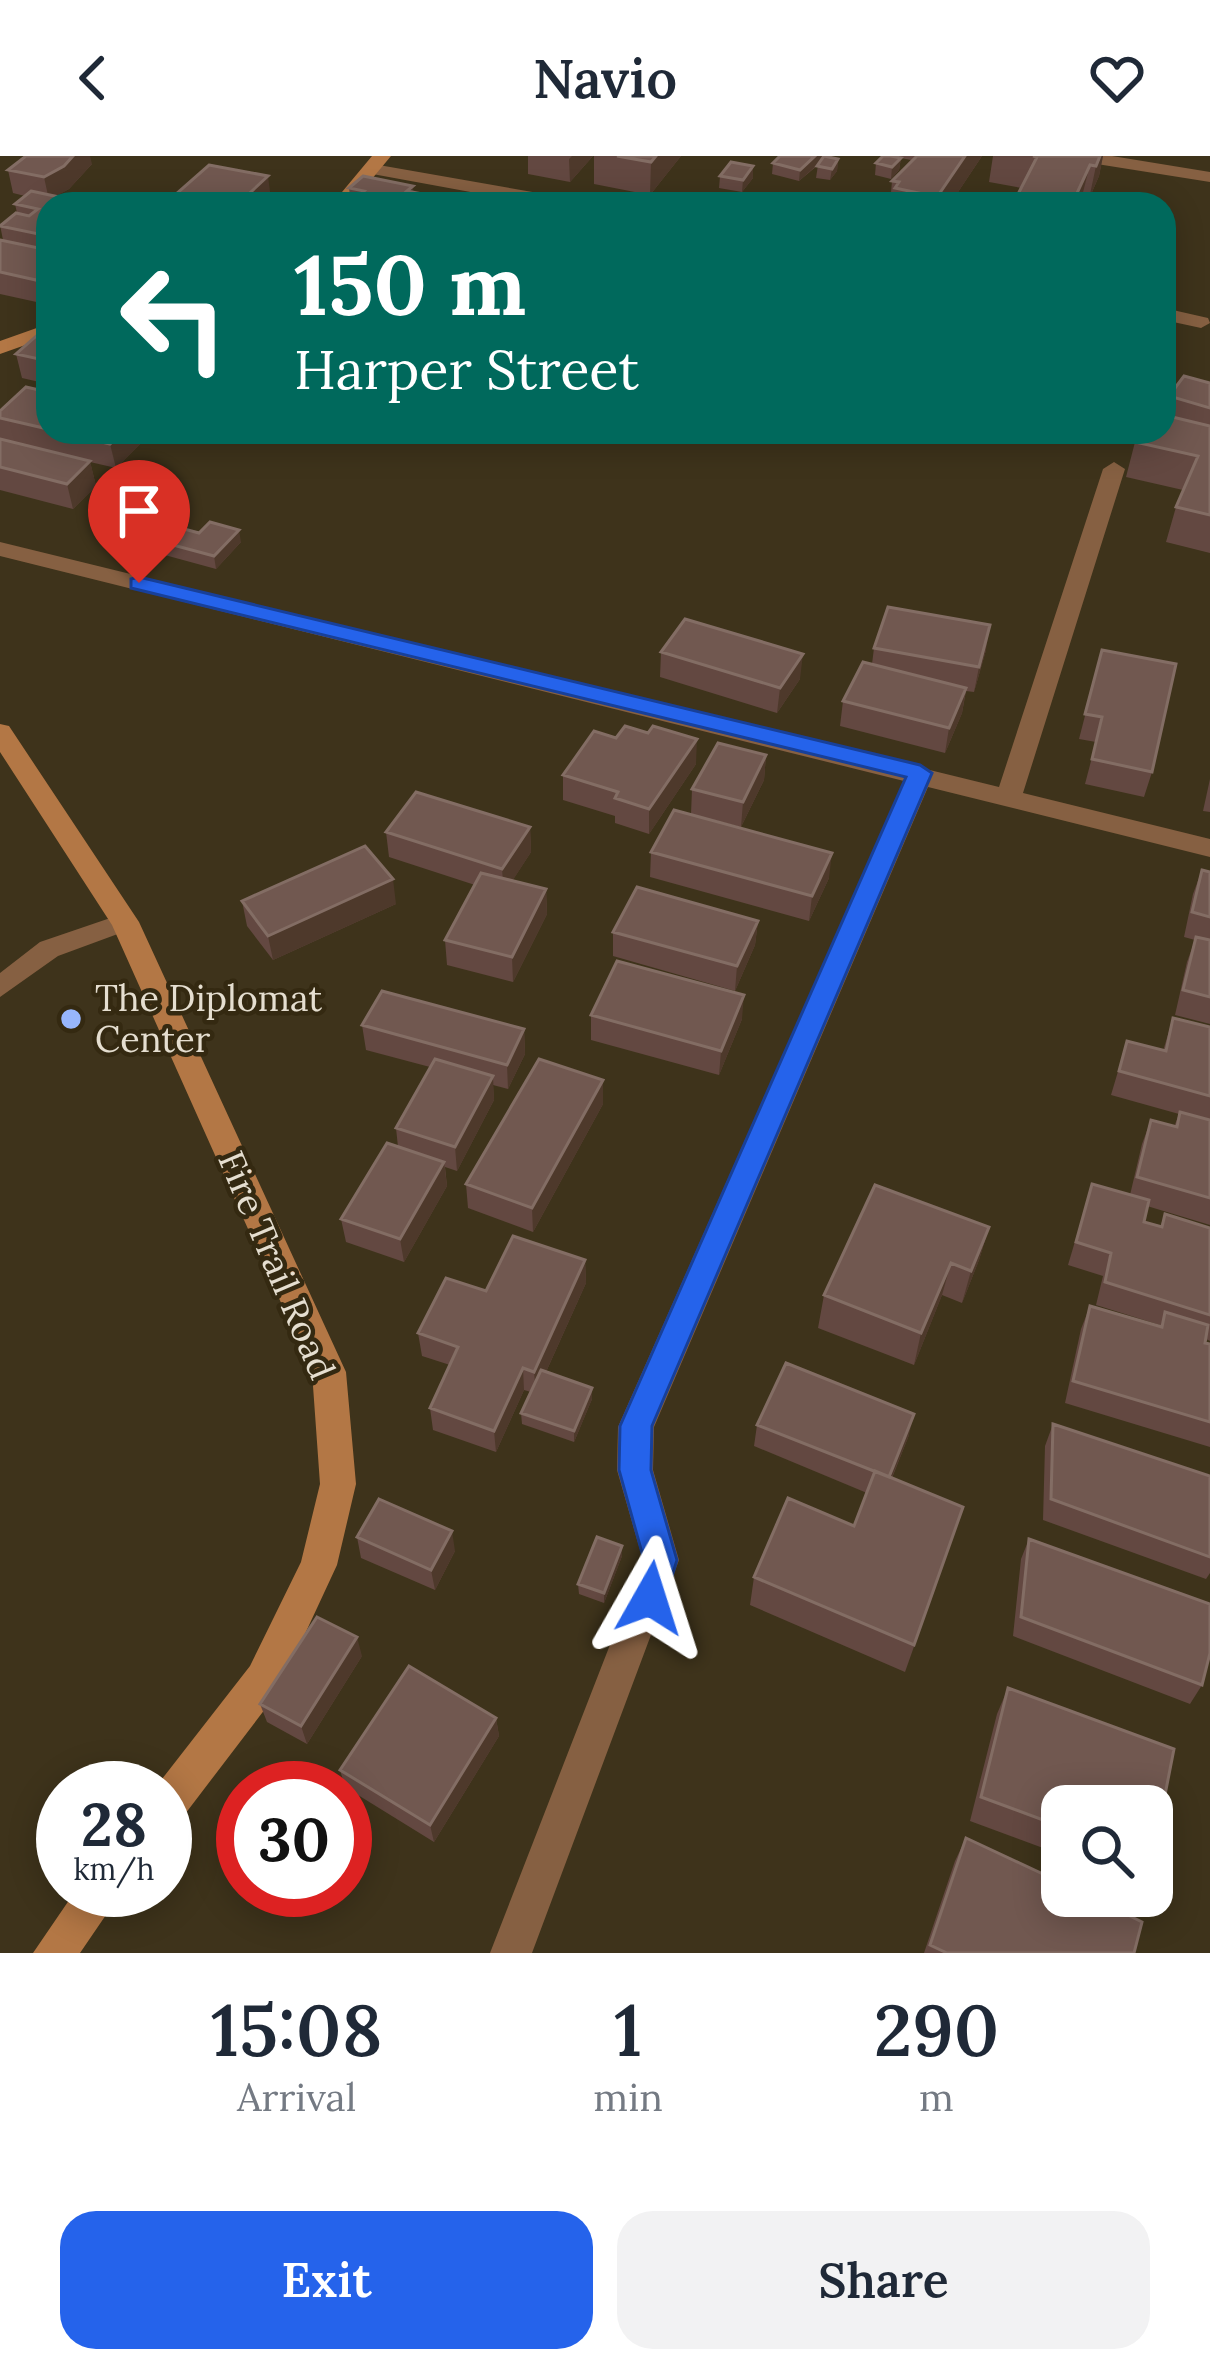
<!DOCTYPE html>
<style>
body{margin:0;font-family:Lora,serif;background:#f2f2f3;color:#1f2937;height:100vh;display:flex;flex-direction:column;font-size:45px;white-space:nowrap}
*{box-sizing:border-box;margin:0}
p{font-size:39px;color:#747a83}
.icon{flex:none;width:66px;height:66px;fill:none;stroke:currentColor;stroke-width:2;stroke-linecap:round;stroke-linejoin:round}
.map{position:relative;height:1797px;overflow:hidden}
.details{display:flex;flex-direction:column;background:#fff;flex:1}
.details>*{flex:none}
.hud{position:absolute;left:36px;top:36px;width:1140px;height:252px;border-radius:36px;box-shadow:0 6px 30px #0003;background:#00695c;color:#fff;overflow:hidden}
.fabs{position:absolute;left:1041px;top:1629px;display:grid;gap:24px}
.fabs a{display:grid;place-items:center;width:132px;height:132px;border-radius:24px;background:#fff;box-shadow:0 6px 30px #0003;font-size:60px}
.speed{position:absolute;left:36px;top:1605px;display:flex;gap:24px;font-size:60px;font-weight:700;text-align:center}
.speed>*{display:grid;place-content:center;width:156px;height:156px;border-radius:50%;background:#fff;box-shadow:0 6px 30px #0003;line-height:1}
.speed small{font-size:30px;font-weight:400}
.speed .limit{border:18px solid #d22;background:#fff;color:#111}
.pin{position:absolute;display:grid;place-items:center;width:102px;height:102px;color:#fff;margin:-123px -51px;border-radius:50% 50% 50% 0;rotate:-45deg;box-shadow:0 0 12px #0007}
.pin .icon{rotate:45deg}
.me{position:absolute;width:132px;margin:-66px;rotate:6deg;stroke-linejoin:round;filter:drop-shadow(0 0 9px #0008)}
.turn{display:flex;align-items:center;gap:42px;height:252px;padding:0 60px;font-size:54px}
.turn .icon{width:156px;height:156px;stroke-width:2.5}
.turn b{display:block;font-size:84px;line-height:102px}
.eta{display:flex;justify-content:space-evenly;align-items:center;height:204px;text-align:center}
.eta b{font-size:72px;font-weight:600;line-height:84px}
.button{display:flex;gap:24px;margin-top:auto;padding:24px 60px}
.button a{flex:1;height:138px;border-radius:36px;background:#2563eb;color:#fff;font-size:48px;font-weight:600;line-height:138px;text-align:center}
.button a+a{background:#f2f2f3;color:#1f2937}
header{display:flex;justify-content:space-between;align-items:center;height:156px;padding:0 60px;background:#fff;font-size:54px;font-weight:600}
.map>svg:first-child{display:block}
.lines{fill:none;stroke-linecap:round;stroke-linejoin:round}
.lane{fill:#866042;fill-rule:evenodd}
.street{fill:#866042;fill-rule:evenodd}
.secondary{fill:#b37745;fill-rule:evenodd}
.wall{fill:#634841}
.shaded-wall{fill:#4e392b}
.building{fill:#715850;stroke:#836d64;stroke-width:3}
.route{fill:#2563eb;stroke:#184099;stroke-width:3}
.poi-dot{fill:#97b6fd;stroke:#342911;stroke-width:4.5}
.labels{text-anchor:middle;stroke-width:9;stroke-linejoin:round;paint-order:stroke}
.poi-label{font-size:36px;fill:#e5ded0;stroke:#342911;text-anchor:start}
.street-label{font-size:36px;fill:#e5ded0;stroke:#342911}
</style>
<header><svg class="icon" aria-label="back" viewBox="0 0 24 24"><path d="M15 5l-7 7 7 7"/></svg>Navio<svg class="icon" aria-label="heart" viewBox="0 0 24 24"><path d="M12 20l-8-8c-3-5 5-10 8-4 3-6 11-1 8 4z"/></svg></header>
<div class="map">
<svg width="1210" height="1797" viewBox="0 0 1210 1797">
<rect width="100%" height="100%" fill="#3e331b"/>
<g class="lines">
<path class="lane" d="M125 757 138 766 134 772 58 800 0 841V817L40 786Z"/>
<path class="street" d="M1069 0H1112L1210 16V26L1078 5Z
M373 8 567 42 576 48H536L367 17 364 13Z
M1164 152 1208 162 1210 167 1201 172 1164 164Z
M1114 306 1125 313 1023 637 1210 683V701L928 631 654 1271 653 1314 679 1404 532 1797H490L643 1404 617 1314 618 1271 904 625 0 400V386L999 631 1103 313Z"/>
<path class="secondary" d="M372 0H391L351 48H332Z
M48 168V181L0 198V185Z
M0 568 9 570 139 766 346 1216 356 1328 337 1409 278 1536 179 1666 165 1672V1632H155L250 1510 301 1406 320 1328 312 1216 112 769 0 596Z
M76 1734H123L80 1797H33Z"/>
</g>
<path class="wall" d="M528 0H593L570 26 528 18Z
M594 0H681L650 39 594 28Z
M883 0H982L950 48H890L892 25 911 4 901 2 899 14 891 23 875 19 876 7Z
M993 0H1103L1099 20 1089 43 1083 42 1080 48H1013L1022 32 989 26Z
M826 1 838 3 837 15 830 24 816 22 818 9 799 25 772 18 773 7Z
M92 8 69 33 55 40 48 48V142L41 147 0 138V84H3L0 69 17 57 15 48 25 40 13 37 8 14Z
M753 10V22L742 36 719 32 720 20Z
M413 30V36L423 48H351L349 32Z
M176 38 271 43 266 48H178Z
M48 176V228L22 222 16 198Z
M1210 227V397L1166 386 1176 351 1183 334 1126 321 1135 286 1164 258 1169 240Z
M48 236V276H144L146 282 116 312 90 306 96 330 73 353 0 334V255Z
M199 377 241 386 216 413 161 398 158 385Z
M874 492 986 494 974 536 966 535 962 557 945 597 840 570 843 545 872 508Z
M1102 494 1152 616 1144 641 1085 628 1096 586 1079 583Z
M661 496 800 523 777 557 660 521Z
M766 599 764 624 741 671 691 658 692 633Z
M696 608 649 678 615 667V660L563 644V619Z
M1210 623V656L1203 655Z
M530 671 531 696 512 725 546 733 547 758 513 826 447 809 445 784 475 729 389 701 386 676Z
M651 696 829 722 809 765 650 721Z
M1202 714 1210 716V868L1175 859 1187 806 1195 784 1184 781 1193 738Z
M242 745 396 748 273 804 247 770Z
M758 765 755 789 735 835 613 800V776Z
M591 859 742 863 719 919 591 884Z
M1173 862 1210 871V1069L1147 1050 1144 1066 1160 1071 1165 1058 1210 1072V1185L1206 1183 1205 1187 1210 1188V1291L1065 1247 1081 1173 1090 1150 1159 1170 1160 1169 1096 1149 1103 1120 1068 1109 1092 1028 1130 1039 1142 988 1151 964 1174 971 1179 958 1111 939 1127 885 1163 895Z
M362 869 524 873 525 898 508 933 493 929 494 944 457 1015 445 1011 447 1030 404 1106 346 1086 341 1063 398 991 396 972 430 911 366 894Z
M603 924V948L533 1076 468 1052 466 1028Z
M989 1071 979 1104 962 1147 942 1139 914 1209 818 1172 824 1139Z
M585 1104 586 1127 546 1216 592 1243 574 1286 522 1268 521 1257 531 1236 524 1234 496 1296 433 1274 430 1252 450 1209 422 1200 418 1177 486 1135Z
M1053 1268 1210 1320V1417L1206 1423 1043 1364 1045 1290Z
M757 1269 909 1279 892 1322 953 1380 905 1516 750 1449 754 1421 854 1370 867 1337 754 1290Z
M357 1381 455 1395 435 1434 361 1402Z
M1029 1383 1202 1529 1190 1548 1013 1480 1021 1403Z
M622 1390V1400L604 1447 579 1438 578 1428Z
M362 1500 307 1588 267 1566 260 1548Z
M1008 1532 1062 1650V1699L970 1665 997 1558Z
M496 1562 499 1580 434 1686 345 1631 340 1614Z
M966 1682 1134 1797H924L955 1705Z"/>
<path class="shaded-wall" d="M73 0H90L92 8 69 33 49 44 44 21Z
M572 0H593L570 26 569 3Z
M656 0H681L650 39 651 6Z
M815 0H827L799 25 800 14Z
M965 0H982L950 48H936L937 41Z
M1100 0H1103L1099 20 1089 43 1096 10Z
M901 2 899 14 891 23 892 11Z
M838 3 837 15 830 24 832 13Z
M1090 9 1080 48H1072Z
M753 10V22L742 36 743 24Z
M268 20 271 43 266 48H238Z
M413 30 414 46 422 38 423 48H408L407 35Z
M48 113V142L41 147 36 124Z
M122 276H144L146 282 116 312 110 288Z
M90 305 96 330 73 353 67 328Z
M239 374 241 386 216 413 214 400Z
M990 469 986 494 974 536 979 511Z
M803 498 800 523 777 557 780 532Z
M966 532 962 557 945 597 949 572Z
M697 583 696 608 649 678V653Z
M766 599 764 624 741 671 743 646Z
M530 671 531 696 504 738 502 713Z
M832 697 829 722 809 765 812 740Z
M393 723 396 748 273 804 268 780Z
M546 733 547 758 513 826 512 801Z
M758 765 755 789 735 835 737 810Z
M744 839 742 863 719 919 721 895Z
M524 873 525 898 508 933 507 909Z
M493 920 494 944 457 1015 455 991Z
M603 924V948L533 1076 532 1052Z
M444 1006 447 1030 404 1106 400 1083Z
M989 1071 979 1104 962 1147 971 1115Z
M585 1104 586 1127 536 1238 534 1216Z
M951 1107 942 1139 914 1209 921 1177Z
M523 1212 524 1234 496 1296 494 1275Z
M592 1232V1243L574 1286V1275Z
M914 1258 909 1279 883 1343 889 1322Z
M452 1375 455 1395 435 1434 431 1414Z
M622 1390V1400L604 1447V1437Z
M357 1481 362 1500 307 1588 301 1570Z
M496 1562 499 1580 434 1686 430 1669Z"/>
<path class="building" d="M26 0H73L64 10 44 21 8 14Z
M617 0H656L651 6Z
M780 0H815L800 14 773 7Z
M824 0 838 3 832 13 817 10Z
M883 0H891L901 2 892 11 876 7Z
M917 0H965L937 41 895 32 899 26 892 25Z
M1033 0H1100L1096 10 1090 9 1072 48H1013L1037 1Z
M731 6 753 10 743 24 720 20Z
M209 9 268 20 238 48H227L176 38Z
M363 20 413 30 407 35 422 38 412 48H389L357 41 364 35 349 32Z
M31 35 92 48H48V80L0 70 16 57 29 60 38 53 15 48Z
M0 84 48 94V113L36 124 0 116Z
M42 175 48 176V205L16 198Z
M1184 220 1210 227V252L1169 240Z
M26 231 48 236V273L0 262V255Z
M1164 259 1210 270V359L1176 351 1198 300 1135 286 1140 276H1164Z
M61 276H122L110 288Z
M0 283 90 305 67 328 0 311Z
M210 366 239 374 214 400 158 385 173 370 199 377Z
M888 451 990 469 979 511 874 492Z
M685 463 803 498 780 532 661 496Z
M1102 494 1176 508 1152 616 1092 603 1102 561 1085 558Z
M863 506 966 532 949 572 843 545Z
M625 570 648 577 653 570 697 583 649 653 615 642 618 636 563 619 594 575 616 582Z
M718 587 766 599 743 646 692 633Z
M416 636 530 671 502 713 386 676Z
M674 654 832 697 812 740 651 696Z
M365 690 393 723 268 780 242 745Z
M1202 714 1210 716V761L1192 756Z
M481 717 546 733 512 801 445 784Z
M637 731 758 765 737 810 613 776Z
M1196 781 1210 784V841L1183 834Z
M617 805 744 839 721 895 591 859Z
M382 835 524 873 507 909 362 869Z
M1173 862 1210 871V940L1119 915 1127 885 1166 895Z
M435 903 493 920 455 991 396 972Z
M539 903 603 924 532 1052 466 1028Z
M1180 956 1210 964V1042L1137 1021 1151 964 1177 971Z
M387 987 444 1006 400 1083 341 1063Z
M1092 1028 1149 1044 1144 1066 1162 1071 1165 1058 1210 1072V1159L1105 1126 1111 1097 1076 1086Z
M875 1029 989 1071 971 1115 951 1107 921 1177 824 1139Z
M513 1080 585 1104 534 1216 523 1212 494 1275 430 1252 458 1191 418 1177 446 1122 486 1135Z
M1090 1150 1162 1171 1165 1156 1208 1169 1205 1187 1210 1188V1266L1073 1225Z
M786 1207 914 1258 889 1321 757 1269Z
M541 1214 592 1232 574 1275 521 1257Z
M1053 1268 1210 1320V1401L1051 1343Z
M875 1315 963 1351 914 1489 754 1421 788 1342 854 1370Z
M379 1343 452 1375 431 1414 357 1381Z
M597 1381 622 1390 604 1437 578 1428Z
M1029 1383 1210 1448V1497L1202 1529 1021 1461Z
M317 1461 357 1481 301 1570 260 1548Z
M409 1510 496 1562 430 1669 340 1614Z
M1008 1532 1174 1593 1152 1705V1650H1062V1671L981 1641Z
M966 1682 1062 1727V1740H1089L1142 1766 1134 1797H947L930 1789Z"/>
<path class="route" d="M139 421 920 609 932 617 652 1270 651 1314 677 1404 662 1453 650 1458 638 1453 633 1442 644 1404 619 1314 620 1270 906 621 131 432V423Z"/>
<circle class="poi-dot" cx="71" cy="863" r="12"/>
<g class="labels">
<g class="poi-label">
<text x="95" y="855">The Diplomat<tspan x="95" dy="41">Center</tspan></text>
</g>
<g class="street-label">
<text transform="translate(277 1109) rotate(67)" y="13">Fire Trail Road</text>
</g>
</g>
</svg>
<div class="fabs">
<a><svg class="icon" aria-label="search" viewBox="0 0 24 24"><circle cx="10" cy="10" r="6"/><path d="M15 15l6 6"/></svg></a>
</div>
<div class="speed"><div>28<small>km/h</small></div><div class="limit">30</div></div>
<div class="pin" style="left:139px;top:427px;background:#d93025"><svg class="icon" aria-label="arrive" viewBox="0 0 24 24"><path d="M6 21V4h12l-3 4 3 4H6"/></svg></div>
<svg class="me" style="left:650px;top:1442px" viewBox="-20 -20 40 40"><path d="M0-17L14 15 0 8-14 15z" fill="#2563eb" stroke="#fff" stroke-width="4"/></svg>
<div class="hud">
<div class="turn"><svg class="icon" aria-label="left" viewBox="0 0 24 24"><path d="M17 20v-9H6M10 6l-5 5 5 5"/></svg><div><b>150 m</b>Harper Street</div></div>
</div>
</div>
<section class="details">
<div class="eta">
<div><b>15:08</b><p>Arrival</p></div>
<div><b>1</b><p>min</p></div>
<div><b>290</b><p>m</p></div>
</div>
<div class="button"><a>Exit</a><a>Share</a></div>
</section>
